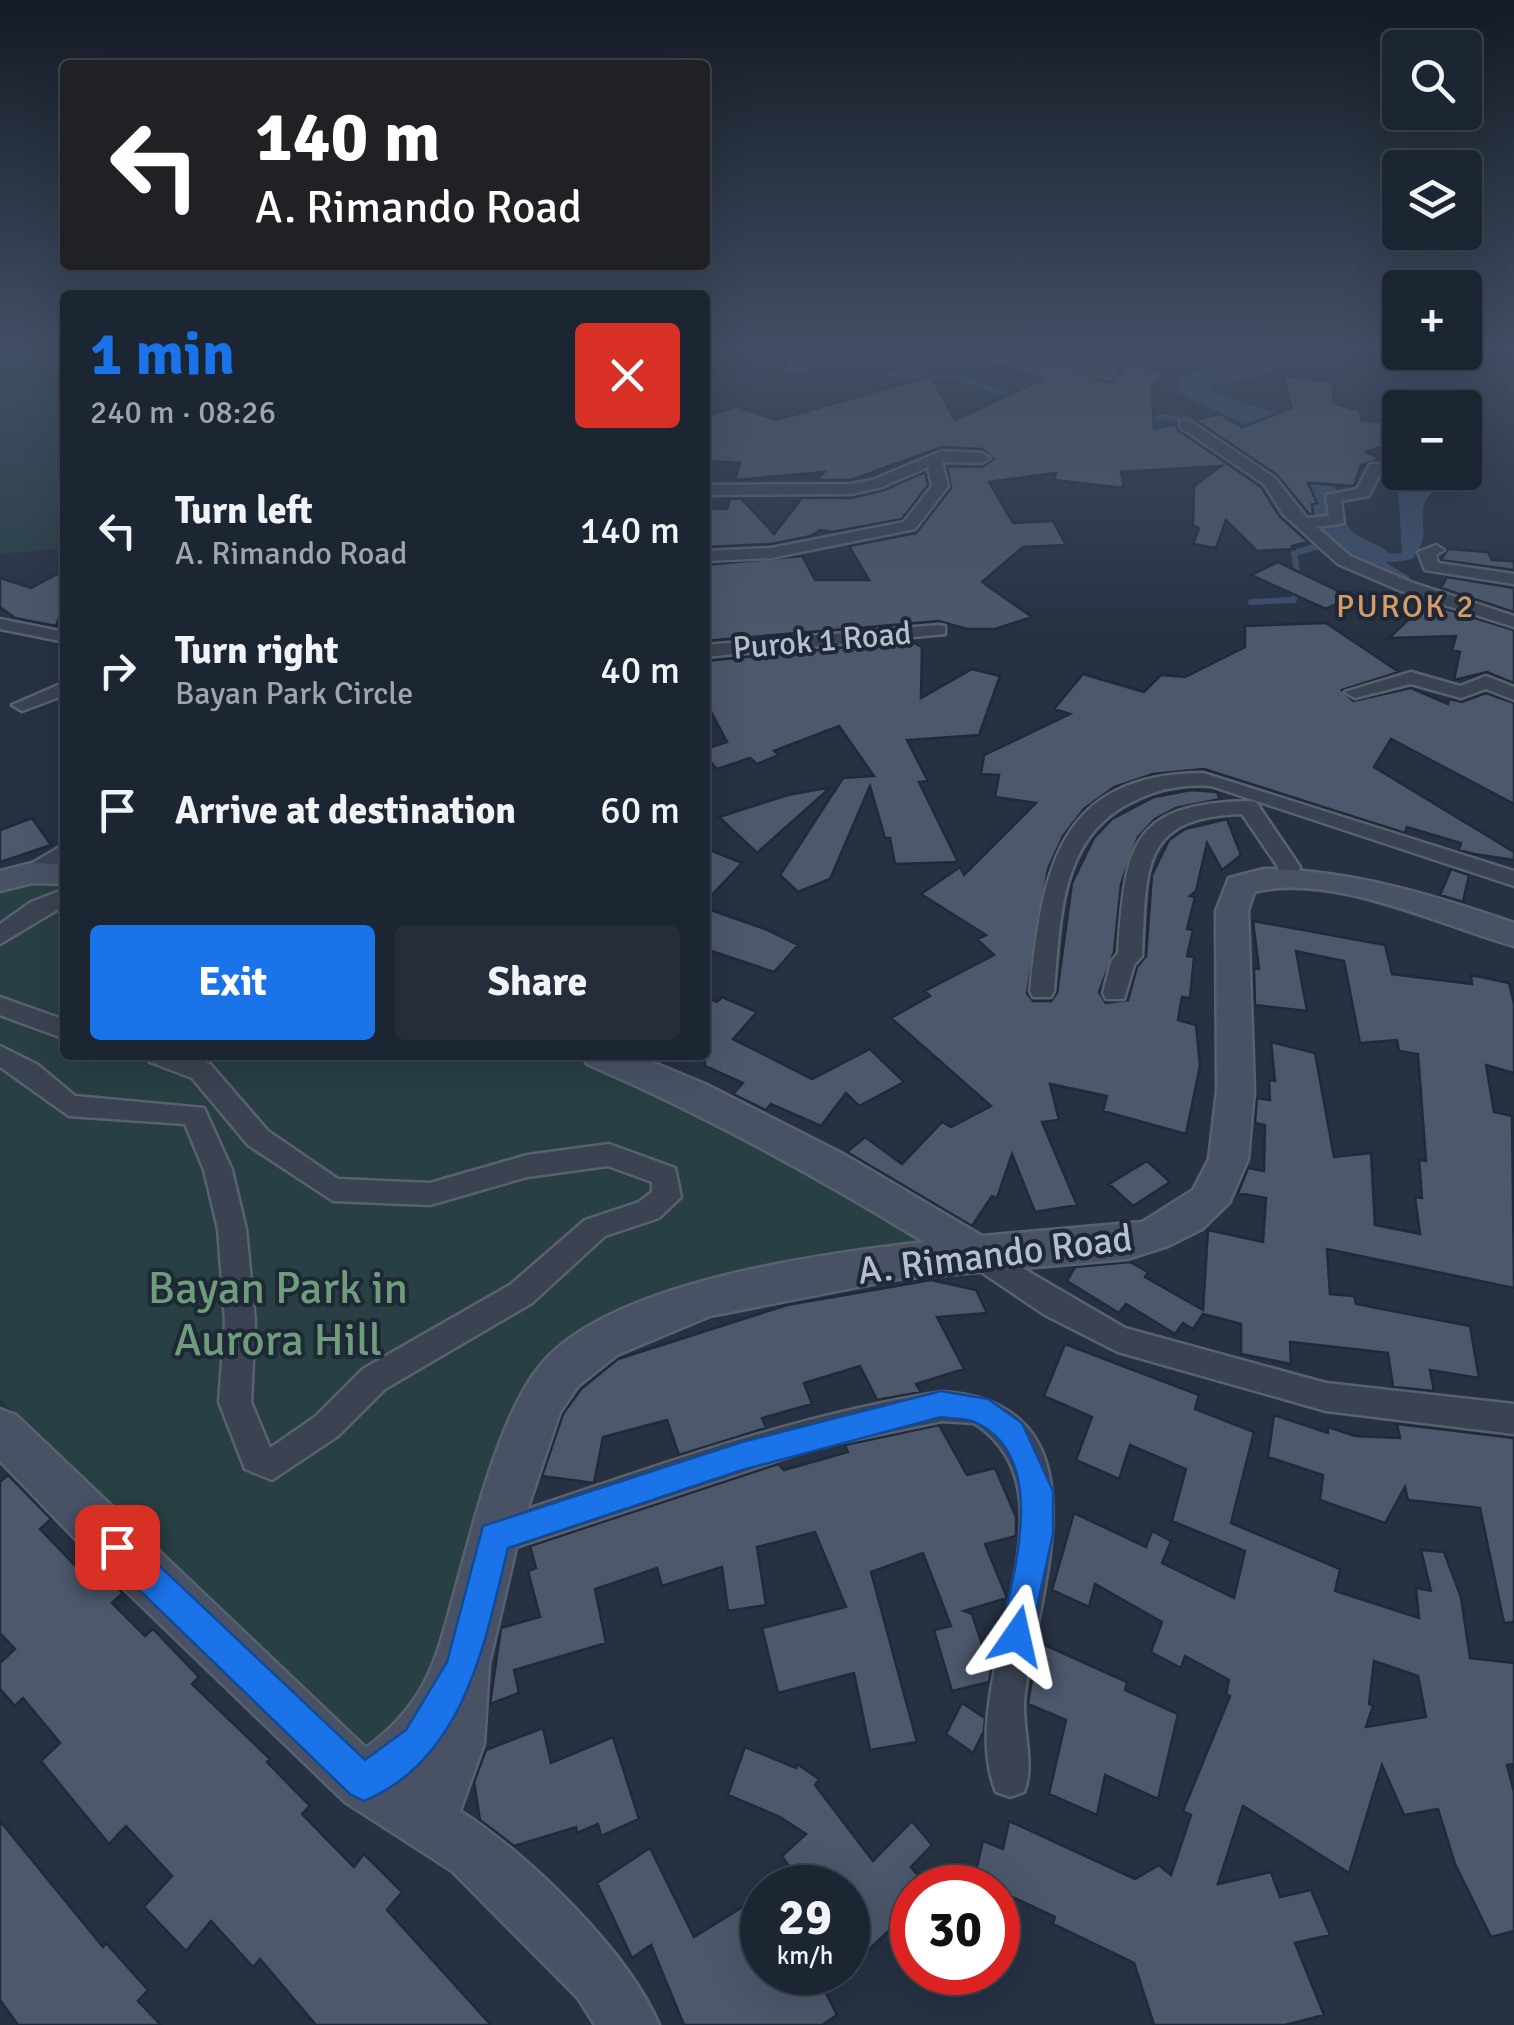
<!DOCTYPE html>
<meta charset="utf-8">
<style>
body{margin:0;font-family:Signika,sans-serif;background:#252d3a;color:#f1f3f6;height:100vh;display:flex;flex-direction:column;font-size:38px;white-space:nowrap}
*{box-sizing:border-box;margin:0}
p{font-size:32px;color:#a0a5ac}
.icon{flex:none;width:55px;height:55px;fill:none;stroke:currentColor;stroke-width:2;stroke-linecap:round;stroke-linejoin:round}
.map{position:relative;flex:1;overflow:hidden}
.details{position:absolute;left:60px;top:290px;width:650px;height:770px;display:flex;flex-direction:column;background:#1c2532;border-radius:10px;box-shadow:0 10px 40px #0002,0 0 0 2px #3a424d}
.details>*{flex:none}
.hud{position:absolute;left:60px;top:60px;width:650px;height:210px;border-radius:10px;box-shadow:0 10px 40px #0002,0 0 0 2px #3a424d;background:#202124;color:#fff;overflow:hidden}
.controls{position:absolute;left:1382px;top:30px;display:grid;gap:20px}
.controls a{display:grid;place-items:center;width:100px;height:100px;border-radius:10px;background:#1c2532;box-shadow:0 10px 40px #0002,0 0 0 2px #3a424d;font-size:50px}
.speed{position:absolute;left:740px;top:1865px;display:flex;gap:20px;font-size:50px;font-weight:700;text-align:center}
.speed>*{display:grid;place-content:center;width:130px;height:130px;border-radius:50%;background:#1c2532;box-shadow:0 10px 40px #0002,0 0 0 2px #3a424d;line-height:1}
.speed small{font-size:25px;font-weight:400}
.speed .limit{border:15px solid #d22;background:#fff;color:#111}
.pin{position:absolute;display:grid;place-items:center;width:85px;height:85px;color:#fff;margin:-42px;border-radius:20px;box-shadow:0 5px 15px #0006}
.me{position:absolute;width:110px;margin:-55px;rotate:11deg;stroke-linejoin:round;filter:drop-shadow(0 0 8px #0008)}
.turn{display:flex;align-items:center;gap:35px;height:210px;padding:0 30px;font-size:45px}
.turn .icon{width:130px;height:130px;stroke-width:2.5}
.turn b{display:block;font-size:70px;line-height:85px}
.round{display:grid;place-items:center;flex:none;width:105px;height:105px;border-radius:10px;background:#252d3a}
.headline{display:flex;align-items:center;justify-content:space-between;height:170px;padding:0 30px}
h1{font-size:60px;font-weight:700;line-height:75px;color:#1a73e8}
.button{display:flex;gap:20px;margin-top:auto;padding:20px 30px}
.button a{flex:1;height:115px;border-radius:10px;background:#1a73e8;color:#fff;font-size:40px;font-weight:700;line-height:115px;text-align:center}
.button a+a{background:#252d3a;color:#f1f3f6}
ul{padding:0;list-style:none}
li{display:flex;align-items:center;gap:30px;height:140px;padding:0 30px}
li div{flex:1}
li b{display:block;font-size:38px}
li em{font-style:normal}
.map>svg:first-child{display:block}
.green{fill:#283f43}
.water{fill:#3c4e6b}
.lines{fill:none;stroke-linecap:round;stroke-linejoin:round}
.stream-far1{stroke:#3c4e6b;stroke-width:5}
.stream{stroke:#3c4e6b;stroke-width:6}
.river{fill:#3c4e6b;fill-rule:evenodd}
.building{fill:#4c586b;stroke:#212a39;stroke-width:2.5;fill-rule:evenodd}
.street-casing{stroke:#59616f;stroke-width:5}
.secondary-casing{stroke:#59616f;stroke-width:5}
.street{fill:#3b4352;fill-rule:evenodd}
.secondary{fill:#495265;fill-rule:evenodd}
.route{fill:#1a73e8;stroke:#114b97;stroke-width:2.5}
.labels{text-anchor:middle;stroke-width:8;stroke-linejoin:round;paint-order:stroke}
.far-neighbourhood-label{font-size:32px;letter-spacing:2.5px;fill:#d69c68;stroke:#1f2837}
.far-street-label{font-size:32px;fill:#b8bfcc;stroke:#1f2837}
.street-label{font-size:38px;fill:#b8bfcc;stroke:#1f2837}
.near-park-label{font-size:45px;fill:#6f9d7b;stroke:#1f2837}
</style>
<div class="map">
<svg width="1514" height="2025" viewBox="0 0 1514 2025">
<rect width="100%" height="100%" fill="#263142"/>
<path class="green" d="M0 350H65V548L0 554Z
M30 881 65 885V1055H562C691 1099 814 1172 931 1243L855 1253 575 1338 440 1664 400 1728 378 1749 349 1756 0 1398V890Z"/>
<path class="water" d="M1412 472 1462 473C1393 505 1443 525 1412 559 1378 568 1338 558 1321 526L1336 525C1350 552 1374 555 1402 553L1398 487Z"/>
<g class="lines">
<path class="stream-far1" d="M890 375 958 377 1022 400
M1146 417 1185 418 1203 425
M1309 549 1320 546"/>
<path class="stream" d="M1367 555 1406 578
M1251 602 1294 600 1298 578 1294 553 1318 546"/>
<path class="river" d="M1234 350H1263L1273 362V370L1259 378 1207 386C1241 409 1290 407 1311 444 1315 451 1324 452 1327 460 1337 481 1335 506 1348 526 1359 543 1381 541 1391 556L1386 563C1323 579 1309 507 1298 463L1286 455 1281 441 1182 395 1176 383C1192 366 1223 365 1246 363Z"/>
</g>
<path class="building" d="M791 350H806L813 373H783Z
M969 350H1044L1077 370 1111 383 1127 364 1165 371 1152 388 1154 429 1176 424 1178 430 1261 487 1280 517 1308 542 1292 546 1294 549 1257 551 1226 520 1216 548 1193 544 1199 528 1193 525 1194 486 1221 466 1121 472 1124 488 1054 480 1056 473 989 482 1013 523 1053 521 1066 545 1023 547 982 582 1032 617 995 629H967L939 621 705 641V565L802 556 815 580H869L849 546 916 533 951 488 947 466 982 467 994 459 982 449 942 447 851 480H817L824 472 735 480 740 463 705 461V417L737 406 776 420 931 376 955 420 1043 379 968 355Z
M1283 376 1333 382V403L1360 411 1361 420 1382 422 1390 444 1366 452 1381 459 1361 465 1354 486 1308 483 1317 503 1312 504 1313 514H1309L1277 475 1195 420 1220 414 1242 427 1292 408Z
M925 472 928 485 902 519 832 532 820 530 811 536 771 544 705 547V508L727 509 730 499 741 498 774 534 802 498H852L884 490Z
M1448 549 1488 552 1492 560 1514 561V570L1441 560Z
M1278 562 1351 597 1326 609 1251 575Z
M65 570V601L56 626 15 618 0 607V578L31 588Z
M1447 577 1514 588V612L1441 588Z
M1426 603 1514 630V683L1487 672 1454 680 1460 652 1452 650 1456 636 1389 638Z
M1326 623 1399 672 1342 690 1353 701 1411 688 1448 704 1449 699 1462 702 1486 693 1514 703V804L1391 739 1374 767 1514 852V860L1474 854 1459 850 1461 843 1407 827 1405 833 1204 769 1153 774 1114 787 1084 809 1063 836 1048 869 1027 993 1033 1001H1051L1057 993 1072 883 1094 838 1112 819 1154 797 1191 790 1217 792 1220 799 1176 808 1155 819 1138 837 1121 884 1114 952 1099 992 1106 1003 1128 1000 1137 967 1146 956 1152 875 1169 840 1185 829 1227 819 1241 855 1222 870 1207 843 1196 891 1190 896 1195 897 1187 929 1193 930 1187 956 1194 957 1190 998 1182 997 1178 1020 1196 1025 1200 1066 1186 1134 1103 1111 1107 1096 1050 1084 1059 1120 1042 1122 1077 1205 1035 1212 1012 1154 997 1198 992 1196 972 1226 847 1152 865 1137 902 1164 942 1122 951 1127 991 1106 891 1018 930 996 925 991 994 955 977 939 986 935 921 894 960 867 964 875 1036 803 995 797 999 775 981 774 984 755 1070 714 1054 709 1083 674 1144 692 1161 675 1185 677 1245 647V626Z
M910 641 922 647 921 698 972 669 1000 676 979 735 907 740 928 781 919 782 958 862 895 864 890 838H885L870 786 830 879 798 892 780 875 843 778 874 776 839 726 774 751 779 755 757 764 750 758 717 769 705 756V749L727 742 705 700V661Z
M831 787 757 853 719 817 788 795Z
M32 818 51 845 0 862V830Z
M705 848 742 863 705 902Z
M1451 869 1469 875 1463 902 1440 895Z
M705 908 765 929 798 945 774 972 705 949Z
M1253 921 1385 945 1392 974 1472 984 1471 975 1509 983 1514 1004V1073L1486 1065 1494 1112 1512 1116 1514 1288 1327 1249 1330 1294 1354 1296 1356 1304 1470 1326 1479 1378 1430 1370 1434 1391 1393 1387 1388 1353 1290 1342 1291 1364 1241 1354V1324L1203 1314 1193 1329 1183 1323 1175 1334 1126 1304 1119 1313 1067 1281 1075 1267 1130 1262 1148 1272 1145 1277 1203 1310 1208 1230 1263 1242 1266 1198 1238 1193 1248 1168 1264 1171 1265 1125 1255 1123 1257 1098 1270 1100 1269 1080 1275 1081 1271 1042 1315 1053 1334 1157 1371 1153 1375 1225 1420 1234 1415 1197 1422 1198 1419 1160 1426 1161 1418 1054 1399 1051 1397 1040 1360 1043 1344 961 1296 951 1307 1011 1255 1005 1254 969H1259Z
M705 997 717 1002 722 997 757 1012 733 1039 812 1079 870 1049 904 1082 859 1106 846 1093 821 1126 771 1104 766 1110 733 1094 743 1083 705 1066Z
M1147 1161 1170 1182 1133 1206 1109 1184Z
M931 1280 976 1290 987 1313 937 1317 964 1369 916 1384 921 1392 877 1400 860 1366 804 1383 812 1404 762 1418 766 1428 679 1455 667 1420 603 1437 594 1483 542 1476 563 1414 581 1389 618 1359 787 1305Z
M1065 1344 1199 1395 1195 1409 1254 1432 1231 1523 1340 1569 1335 1591 1419 1618 1416 1588 1431 1591 1421 1550 1444 1552 1461 1597 1470 1658 1514 1663V1764L1507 1765 1514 1792V1931L1491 1937 1455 1864 1438 1809 1404 1815 1382 1765 1349 1873 1243 1806 1218 1884 1271 1872 1280 1897 1311 1890 1330 1935 1295 1943 1324 2015 1285 2025H1154L1134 1963 1053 1924 1055 1917 974 1879 983 1841 1003 1849 1009 1821 1135 1879 1159 1865 1171 1875 1191 1815 1183 1811 1230 1696 1226 1694 1229 1680 1185 1656 1181 1668 1151 1652 1162 1622 1095 1584 1089 1607 1052 1590 1074 1513 1146 1547 1152 1531 1171 1541 1162 1563 1234 1598 1245 1551 1172 1521 1186 1469 1130 1445 1119 1479 1076 1460 1092 1417 1044 1396ZM1374 1661 1418 1676 1426 1717 1366 1727 1373 1706 1369 1704Z
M1274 1415 1328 1433V1427L1355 1436 1400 1438 1397 1424 1514 1438V1622L1504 1623 1480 1508 1408 1500 1405 1487 1385 1523 1320 1500 1323 1475 1268 1457Z
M939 1425 967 1475 995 1468 1016 1517V1536L985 1544 1007 1598 964 1611 972 1614 991 1671 989 1682 952 1691 934 1630 951 1626 923 1553 871 1572 917 1742 870 1750 854 1673 778 1693 762 1628 846 1607 815 1532 757 1547 766 1605 728 1611 722 1567 662 1586 657 1568 595 1589 606 1643 514 1670 519 1693 490 1704 501 1628 540 1617 528 1571 536 1568 530 1546 778 1464 784 1470 848 1452 845 1445Z
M8 1475 51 1519 40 1529 91 1582 102 1572 123 1593 112 1603 145 1636 153 1629 199 1677 192 1684 270 1759 267 1762 310 1806 302 1814 354 1867 364 1854 402 1892 387 1910 491 2025H316L260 1959 253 1967 211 1921 186 1951 144 1907 172 1876 126 1826 109 1844 41 1761 60 1743 23 1698 15 1706 0 1689V1663L15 1649 0 1633V1482Z
M1038 1642 1127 1682 1125 1690 1178 1714 1158 1799 1105 1775 1097 1815 1049 1794 1066 1720 1028 1704Z
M962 1703 985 1718 984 1731 973 1753 946 1734Z
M543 1728 551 1763 613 1737 639 1819 601 1836 598 1824 577 1833 576 1827 514 1846 480 1820 474 1782 486 1750Z
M745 1747 796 1768 797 1764 819 1779 815 1785 873 1861 912 1821 932 1845 911 1867 925 1884 912 1888V1898L891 1921 894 1926 848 1969V1888H804L782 1856 806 1834 780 1817 728 1795Z
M0 1821 103 1947 106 1943 148 1990 138 2001 161 2025H18L0 2000Z
M650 1848 694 1937 762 1895V1972H844L825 1991 837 2015 822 2025H684L651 1945 632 1958 597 1883Z"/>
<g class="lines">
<g class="street-casing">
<path id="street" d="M1066 350H1079L1088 361 1113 374 1106 378 1078 367Z
M1107 350H1125L1142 359 1135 363Z
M1180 421H1190L1275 478 1307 518 1329 516 1326 495 1357 489 1370 464H1380L1383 467 1369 496 1341 501 1344 523 1317 527 1350 556 1413 583 1514 616V627L1401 591 1338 564 1283 514 1264 484 1180 427Z
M942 451 982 453 990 458 982 463 942 462 948 486 915 529 771 558 705 561V551L771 548 904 522 932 486 928 467 882 487 851 494 705 495V485L851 484 872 480Z
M1436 545 1444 550 1436 555 1438 563 1514 574V584L1425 570 1418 552Z
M0 619 65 632V642L0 629Z
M939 625 945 626V634L705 657V645Z
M1411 672 1460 686 1486 676 1514 687V700L1486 689 1461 698 1411 684 1355 698 1345 692Z
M65 682V695L22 711 12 705Z
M1203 773 1514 871V886L1211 786C1184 784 1158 789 1134 801 1059 836 1061 918 1054 991L1051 997H1033L1030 991C1043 873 1055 774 1203 773Z
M1248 801 1256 802 1300 867 1296 883H1280L1278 867 1242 814C1138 817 1147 871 1142 956L1134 965 1124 999H1106L1103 993 1111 962 1118 953C1126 847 1128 804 1248 801Z
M65 844V861L40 878H24L21 873 24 868Z
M65 889V905L0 944V924L31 902Z
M0 997 65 1020V1039L0 1015Z
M0 1046 38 1065 75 1096 204 1108 232 1170 246 1229 255 1321 251 1402 270 1448 316 1416 363 1369 510 1285 585 1220 639 1202 652 1192V1182L608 1166 527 1177 430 1205 333 1201 248 1145 192 1078 150 1062 146 1055H186L210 1064 268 1131 338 1179 430 1183 527 1155 609 1144 675 1168 681 1197 659 1218 605 1236 532 1303 385 1389 338 1436 272 1480 245 1469 219 1402 225 1321 218 1229 204 1170 185 1124 69 1116 0 1067Z
M978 1242 1125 1328 1326 1383 1514 1404V1434L1326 1411 1118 1352 1045 1315 968 1263 963 1254 968 1245Z
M942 1392C1112 1403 1039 1589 1025 1693 1020 1725 1036 1762 1024 1792L1010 1797 996 1792C951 1683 1089 1496 974 1423L942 1421 818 1447 495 1554 483 1549 478 1537 483 1525 495 1520C642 1472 788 1416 942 1392Z"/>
</g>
<g class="secondary-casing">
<path id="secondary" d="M32 863 65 864V884L32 883 0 891V871Z
M1264 869C1349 870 1434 895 1514 923V946C1439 925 1332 872 1254 892L1248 911 1254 1091 1248 1159 1229 1203 1202 1229 1168 1246 1127 1259 898 1279 710 1316 617 1355 578 1386 560 1412 520 1531 489 1664 484 1744 460 1811C527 1853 629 1952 659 2025H595L578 1998 452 1871 345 1802 123 1588 0 1461V1409L16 1415 366 1748C432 1699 437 1654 458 1580 474 1521 501 1414 539 1367 606 1282 821 1254 924 1242 815 1175 705 1115 587 1064L582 1055H635L705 1084 843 1154 982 1236 1142 1222 1193 1190 1209 1159 1217 1091 1216 911 1229 878Z"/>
</g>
<use href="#street" class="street"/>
<use href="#secondary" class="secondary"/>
</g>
<linearGradient id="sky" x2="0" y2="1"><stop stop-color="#151b24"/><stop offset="0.55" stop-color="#414e65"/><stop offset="1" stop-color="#414e65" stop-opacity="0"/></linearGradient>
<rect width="1514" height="634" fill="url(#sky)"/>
<path class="route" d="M941 1391 988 1399 1022 1423 1053 1491V1534L1028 1648 1017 1653 1005 1648 1000 1636C1013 1576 1052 1453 972 1421 963 1418 950 1419 941 1417L742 1470 508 1548C485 1642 465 1759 364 1801L351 1795 106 1558 101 1547 106 1536 117 1532 128 1536 365 1760 406 1730 447 1662 483 1526 742 1442Z"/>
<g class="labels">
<g class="far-neighbourhood-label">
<text x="1406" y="617">PUROK 2</text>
</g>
<g class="far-street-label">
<text transform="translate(822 640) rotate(-5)" y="11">Purok 1 Road</text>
</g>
<g class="street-label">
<text transform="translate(995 1254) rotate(-7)" y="13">A. Rimando Road</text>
</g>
<g class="near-park-label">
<text x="278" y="1303">Bayan Park in<tspan x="278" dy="52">Aurora Hill</tspan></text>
</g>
</g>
</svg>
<div class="controls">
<a><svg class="icon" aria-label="search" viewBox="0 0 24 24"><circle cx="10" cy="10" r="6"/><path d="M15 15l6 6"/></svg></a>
<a><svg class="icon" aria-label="layers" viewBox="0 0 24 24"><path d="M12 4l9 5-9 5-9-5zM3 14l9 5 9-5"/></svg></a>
<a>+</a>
<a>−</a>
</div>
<div class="speed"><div>29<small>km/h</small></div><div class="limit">30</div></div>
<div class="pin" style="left:117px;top:1547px;background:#d93025"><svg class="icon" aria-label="arrive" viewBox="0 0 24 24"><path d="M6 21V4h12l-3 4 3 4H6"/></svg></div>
<svg class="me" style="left:1017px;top:1636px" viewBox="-20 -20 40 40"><path d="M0-17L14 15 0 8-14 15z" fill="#1a73e8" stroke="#fff" stroke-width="4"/></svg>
<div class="hud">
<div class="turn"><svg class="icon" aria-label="left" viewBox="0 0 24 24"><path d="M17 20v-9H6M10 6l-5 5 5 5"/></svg><div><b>140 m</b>A. Rimando Road</div></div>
</div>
<section class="details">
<div class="headline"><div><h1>1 min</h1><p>240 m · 08:26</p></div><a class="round" style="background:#d93025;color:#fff"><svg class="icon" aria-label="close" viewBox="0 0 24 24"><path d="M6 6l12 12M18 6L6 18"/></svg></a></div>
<ul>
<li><svg class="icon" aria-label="left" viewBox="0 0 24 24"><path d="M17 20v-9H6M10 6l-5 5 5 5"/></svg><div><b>Turn left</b><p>A. Rimando Road</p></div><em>140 m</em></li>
<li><svg class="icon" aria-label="right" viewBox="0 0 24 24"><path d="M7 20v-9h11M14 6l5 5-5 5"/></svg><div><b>Turn right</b><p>Bayan Park Circle</p></div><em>40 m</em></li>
<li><svg class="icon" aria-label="arrive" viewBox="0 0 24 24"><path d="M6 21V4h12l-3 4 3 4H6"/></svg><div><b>Arrive at destination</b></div><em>60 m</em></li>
</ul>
<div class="button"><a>Exit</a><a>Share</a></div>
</section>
</div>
